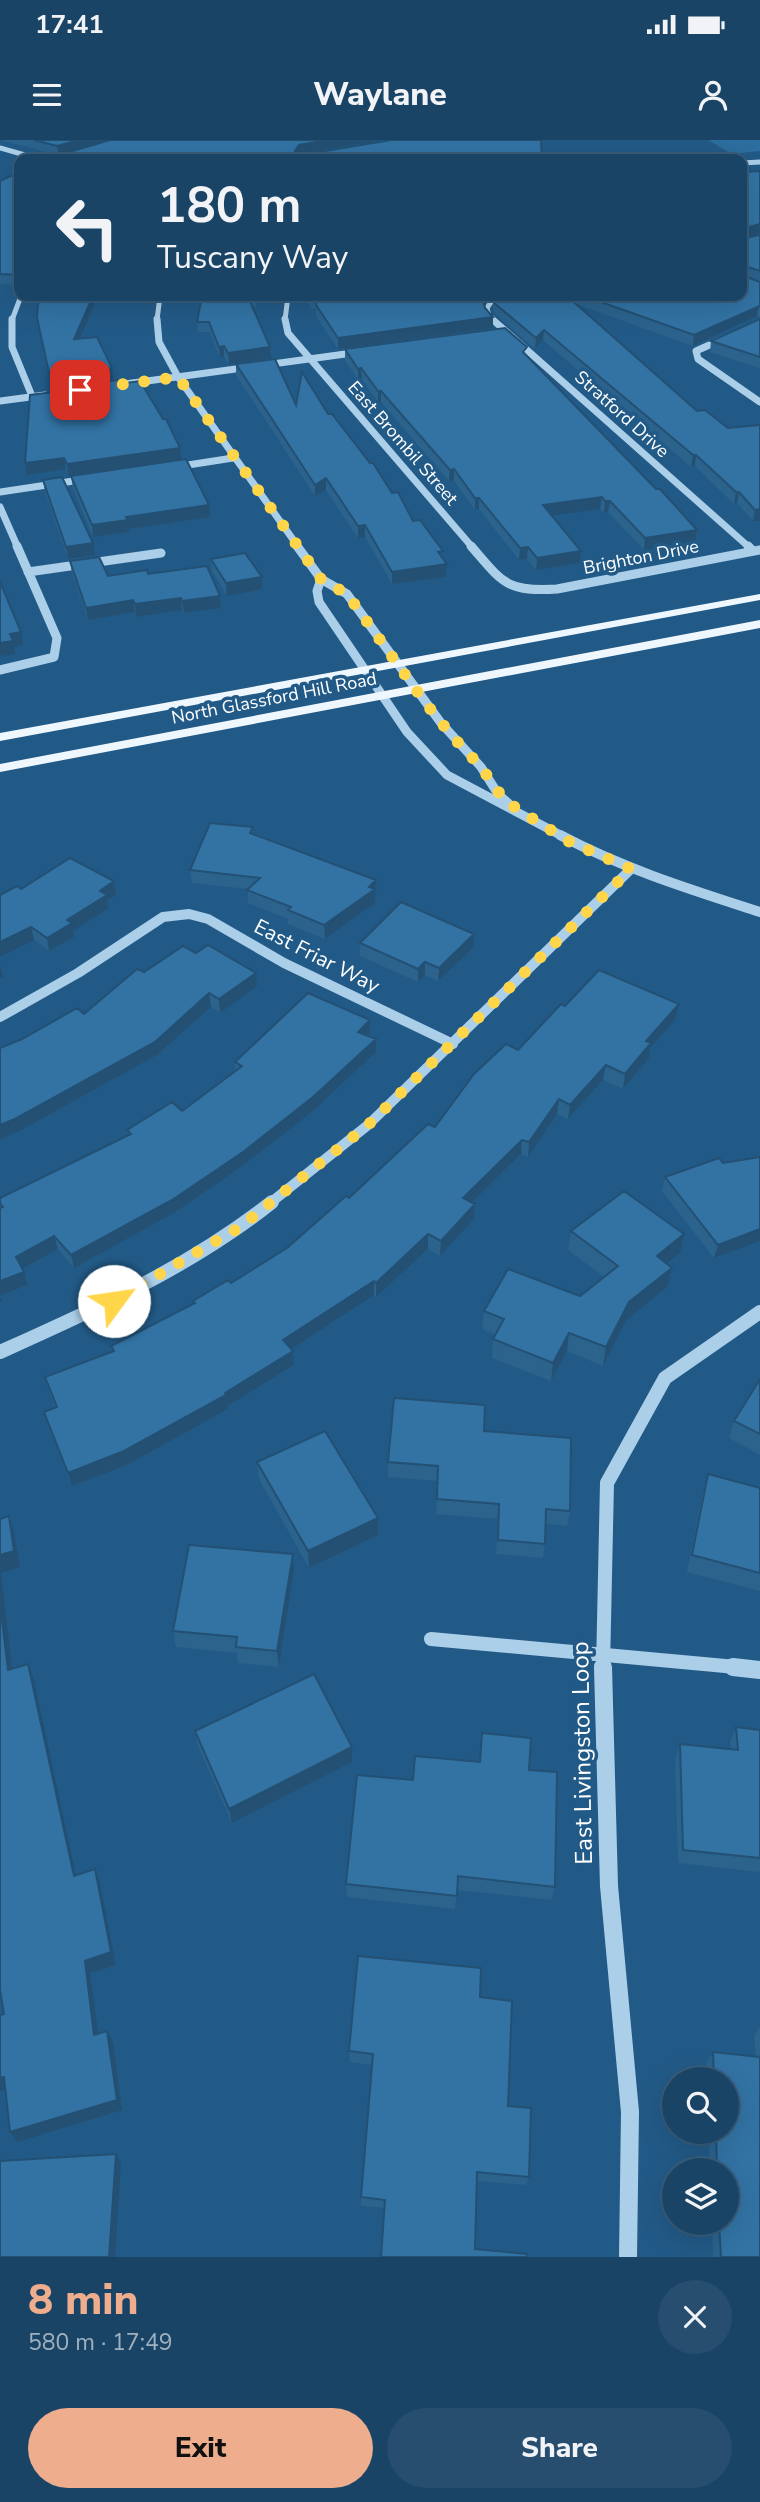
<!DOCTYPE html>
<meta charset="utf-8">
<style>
body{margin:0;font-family:"Nunito Sans",sans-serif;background:#274e6e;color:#f1f3f6;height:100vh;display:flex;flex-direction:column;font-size:26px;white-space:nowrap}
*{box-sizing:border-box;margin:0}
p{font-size:23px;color:#9fb0bf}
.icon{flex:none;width:38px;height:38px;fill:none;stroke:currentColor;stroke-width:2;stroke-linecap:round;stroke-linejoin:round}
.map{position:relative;height:2117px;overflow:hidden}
.drawer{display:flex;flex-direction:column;background:#1a4465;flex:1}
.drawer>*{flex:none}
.hud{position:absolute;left:14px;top:14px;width:733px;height:147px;border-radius:14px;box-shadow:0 7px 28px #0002,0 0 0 2px #385c79;background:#1a4465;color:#f1f3f6;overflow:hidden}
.fabs{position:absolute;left:662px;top:1927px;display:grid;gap:14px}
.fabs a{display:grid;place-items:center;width:77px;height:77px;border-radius:50%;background:#1a4465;box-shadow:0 7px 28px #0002,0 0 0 2px #385c79;font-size:35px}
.pin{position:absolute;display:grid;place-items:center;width:60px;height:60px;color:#fff;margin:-30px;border-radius:14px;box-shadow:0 4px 10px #0006}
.me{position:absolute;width:77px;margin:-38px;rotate:59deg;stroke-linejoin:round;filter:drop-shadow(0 0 5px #0008)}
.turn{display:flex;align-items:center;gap:24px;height:147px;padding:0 28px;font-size:32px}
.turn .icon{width:91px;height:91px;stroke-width:2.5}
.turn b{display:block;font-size:49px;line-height:60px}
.round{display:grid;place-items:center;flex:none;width:74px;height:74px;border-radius:37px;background:#274e6e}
.headline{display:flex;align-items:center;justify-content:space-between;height:119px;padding:0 28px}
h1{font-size:42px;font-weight:800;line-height:52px;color:#eead8d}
.button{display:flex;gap:14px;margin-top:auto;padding:14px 28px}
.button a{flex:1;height:80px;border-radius:42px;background:#eead8d;color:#111;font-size:28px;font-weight:800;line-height:80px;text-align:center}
.button a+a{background:#274e6e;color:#f1f3f6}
.status{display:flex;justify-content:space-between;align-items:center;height:49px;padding:0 35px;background:#1a4465;direction:ltr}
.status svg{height:19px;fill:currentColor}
header{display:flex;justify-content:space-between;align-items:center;height:91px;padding:0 28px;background:#1a4465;font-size:32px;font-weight:800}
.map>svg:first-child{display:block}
.green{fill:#2c6e9f}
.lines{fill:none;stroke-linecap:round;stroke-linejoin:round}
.minor-far5{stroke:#accfe9;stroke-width:5}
.minor-far4{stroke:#accfe9;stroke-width:7}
.minor-far3{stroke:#accfe9;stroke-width:9}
.minor-far2{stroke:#accfe9;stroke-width:10}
.minor-far1{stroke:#accfe9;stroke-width:14}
.minor{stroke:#accfe9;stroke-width:18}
.major{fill:#eff7fe;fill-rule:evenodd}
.wall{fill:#2b638d}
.shaded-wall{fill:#235073}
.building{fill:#3273a4;stroke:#235073;stroke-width:2}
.route{stroke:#ffd54a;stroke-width:12;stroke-dasharray:0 21.6}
.labels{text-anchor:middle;stroke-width:7;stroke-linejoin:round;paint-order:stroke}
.far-street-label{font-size:18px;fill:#fff;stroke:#225a87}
.street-label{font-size:21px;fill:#fff;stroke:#225a87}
.near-street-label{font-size:24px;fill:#fff;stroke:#225a87}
</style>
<div class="status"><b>17:41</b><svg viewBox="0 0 49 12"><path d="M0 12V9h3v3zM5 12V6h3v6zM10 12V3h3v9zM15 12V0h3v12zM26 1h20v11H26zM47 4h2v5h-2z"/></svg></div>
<header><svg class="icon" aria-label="menu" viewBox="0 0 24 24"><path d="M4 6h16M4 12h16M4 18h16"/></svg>Waylane<svg class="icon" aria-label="person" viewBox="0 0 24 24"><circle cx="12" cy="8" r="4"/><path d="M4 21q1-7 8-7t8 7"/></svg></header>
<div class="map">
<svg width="760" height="2117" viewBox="0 0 760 2117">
<rect width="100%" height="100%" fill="#225a87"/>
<path class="green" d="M708 0H760V11L732 14Z"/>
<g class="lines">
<path class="minor-far5" d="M0 8 39 19
M742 23 760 22
M12 180 21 156
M157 180 160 156
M285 180 288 156
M494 180 489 176 487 168 495 156"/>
<path class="minor-far4" d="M12 179V207L32 256
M157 179 159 202 178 237 299 408
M285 179 288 193 473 408
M492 179 750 408
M725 198 696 211 698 219 760 262
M125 244 360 212
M0 261 45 255
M175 327 233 318
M0 352 87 339
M0 367 18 408"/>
<path class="minor-far3" d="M297 406 321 439 347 454 441 583 481 627 498 654 515 669
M471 406C503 443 506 452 557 449L760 410
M748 406 753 411
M28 432 161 413
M321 439 317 451 319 462 407 592 447 635 564 697
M0 530 54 517 57 498 17 406"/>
<path class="minor-far2" d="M560 695C624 729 692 750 760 772
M0 877 78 833 163 777 189 774 208 779 284 823 453 904
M269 1064 368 985 631 729"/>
<path class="minor-far1" d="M0 1212C94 1170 190 1127 272 1062
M431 1499 747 1528
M603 1528 607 1343 665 1238 760 1172"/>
<path class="minor" d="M603 1527 609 1746 630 1972 628 2117
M733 1527 760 1530"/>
<path class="major" d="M760 454V460L0 601V593Z
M760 480V488L0 632V624Z"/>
</g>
<path class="wall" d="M0 0H381L299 14 301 15H58Z
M760 31V94L743 98 760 95V177L757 176 693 206 576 164 697 271 728 288 760 285V381H753L737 363 734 364 695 326 691 327 543 200 535 209 494 173 493 169V159L495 156H742V32Z
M19 32V145L0 144V41Z
M42 156H98L80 198 112 228 113 239 52 248 37 178Z
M303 156H489L484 164 493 188 338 209 316 176V169H312Z
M256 157V167H253L271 218 229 224 224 217 220 218 210 192H198L197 182 200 159Z
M760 179V228L710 212 711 201Z
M345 209 527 216 697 390 695 402 644 410 608 372 604 373 600 369 551 375 580 423 536 430 527 419 519 420 479 369 475 370 454 341H449L381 262H378L362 239 358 240 345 220Z
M236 224 296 265 328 274 443 418 447 424 446 437 392 444 365 397 358 398 326 350 315 356 236 235Z
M119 244 181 319 68 336 66 329 27 335 25 323Z
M71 336 209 365 210 377 129 389V392L93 397 73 348Z
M43 340 95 415 68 419 45 352Z
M211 419 262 449 227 456 212 431Z
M70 421 108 436 148 434 220 456 221 468 184 473 182 470 136 477 135 472 88 480 72 433Z
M253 687V695L376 740 375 763 325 799 288 784V779L248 763V749L192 743 190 730Z
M114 741 116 755 107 760 109 768 73 791 74 797 49 811 34 800 21 749Z
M360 803 473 808 438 841 425 835 418 842 360 816Z
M196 813 256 833 257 846 220 873 211 867 157 915 18 992 84 874 144 832Z
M679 864 676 879 650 908 649 918 623 949 603 940 568 979 557 974 528 1017 521 1014 472 1062 475 1064 474 1079 440 1116 428 1109 376 1157 374 1155 292 1209 294 1225 228 1266V1269L127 1325 72 1346 48 1286 44 1272 55 1268 49 1251 45 1237 112 1212 111 1206 193 1164V1161L231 1143 287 1108 435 987 565 866Z
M370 880V893L367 896 376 912 314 970 244 1025 174 1073 74 1128 58 1109 22 1129 27 1145 0 1156 2 1161 0 1162V1058L128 995 127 990 182 971 235 930V922Z
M760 1017V1101L714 1118 662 1051 665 1037 723 1023Z
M571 1091 680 1113 667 1124 672 1128 668 1146 626 1181 603 1226 567 1211 551 1241 492 1218 493 1199 496 1195 482 1189 484 1171 580 1156 604 1137 568 1110Z
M760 1239V1315L729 1298 734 1281Z
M484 1291 570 1371 567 1386 546 1384 545 1404 543 1418 496 1414 498 1379 436 1374 438 1341 388 1337V1322Z
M257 1322 378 1395 309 1428 259 1339Z
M708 1334 760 1348V1451L687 1432 703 1352Z
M294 1430 279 1527 238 1523 237 1513 176 1507 173 1491Z
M736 1587 760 1590V1732L678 1723 675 1619 680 1604 731 1609 730 1602Z
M195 1591 352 1607V1622L232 1683 198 1606Z
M482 1593 529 1630 555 1747 552 1760 457 1750 455 1769 347 1757 346 1744 413 1640 480 1622Z
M480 1857 508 1966 529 2037 526 2045 477 2041 381 2117 384 2068 361 2066V2057L372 1925 350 1922 349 1911Z
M760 1887V2117H713L712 2082H726V2030H710L709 1992H726V1939H707L706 1923 713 1912 756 1916 754 1896Z"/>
<path class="shaded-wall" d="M79 0H112L59 15 57 6Z
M327 0H381L299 14 295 11 299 5Z
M760 84V94L742 98V89Z
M745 126 744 136 742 137V127Z
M93 156H98L75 210 74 199Z
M483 156H489L482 168V157Z
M759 166 757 176 693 206 694 195Z
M493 177V188L338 209V198Z
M544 190 543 200 535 209 536 198Z
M224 206V217L220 218 219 207Z
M270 207 271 218 229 224 228 213Z
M112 228 113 239 52 248 50 237Z
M361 228 362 239 358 240V229Z
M378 251H381V262H378Z
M180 308 181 319 68 336 67 324Z
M693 315H696L695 326 691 327Z
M64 318 66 329 27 335 25 323Z
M454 329V341H449L450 330Z
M326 338V350L315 356V345Z
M736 352H739L737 363 734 364Z
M602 357 600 369 542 377 543 365Z
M475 358H479V369L475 370Z
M605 361H610L608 372 604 373Z
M209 365 210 377 129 389V392L93 397 92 385 126 377Z
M760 369V381H753L755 370Z
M365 385V397L358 398V386Z
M697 390 695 402 644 410 645 398Z
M93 403 95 415 68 419 66 407Z
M528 407 527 419 519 420 520 408Z
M581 411 580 423 536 430 537 418Z
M447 424 446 437 392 444V432Z
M262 437V449L227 456 226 443Z
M220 456 221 468 184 473 182 461Z
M181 458 182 470 136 477 135 464Z
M133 460 135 472 88 480 86 468Z
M21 492 23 505 14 507 15 514 0 516V503L10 494Z
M376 740 375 763 325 799 324 785Z
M114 741 116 755 107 760 109 768 73 791 74 797 49 811 47 798 100 751Z
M31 787 34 800 0 817V802Z
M474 794 473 808 438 841 439 828Z
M425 822V835L418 842V829Z
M0 826 3 837 0 838Z
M256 833 257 846 220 873 219 859Z
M209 853 211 867 157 915 18 992 0 999V985Z
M679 864 676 879 650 908 649 918 623 949 625 934 646 901Z
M370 880V893L358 905V892Z
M376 899V912L314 970 244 1025 174 1073 74 1128 71 1115Z
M606 925 603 940 568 979 570 965Z
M559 959 557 974 528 1017 529 1002Z
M522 1000 521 1014 462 1072 463 1058Z
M475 1064 474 1079 440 1116 441 1101Z
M760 1089V1101L714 1118 718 1105Z
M428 1094V1109L376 1157V1143Z
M684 1094 680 1113 653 1135 657 1116Z
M54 1096 58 1109 20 1130 16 1117Z
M672 1128 668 1146 626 1181 603 1226 606 1207 629 1162Z
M24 1132 27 1145 0 1156 2 1161 0 1162V1141Z
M374 1141V1155L284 1214 283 1200Z
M569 1193 567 1211 551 1241 553 1223Z
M293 1211 294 1225 228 1266V1269L127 1325 72 1346 68 1333 225 1253Z
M9 1376 14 1393 20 1427 1 1433 14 1546 8 1530 0 1464V1415Z
M378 1378V1395L309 1428 308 1411Z
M293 1414 294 1430 279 1527 277 1511Z
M28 1524 34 1540 79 1750 74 1736Z
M352 1607V1622L232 1683 229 1669Z
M95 1729 100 1743 116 1825 90 1833 100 1906 94 1895 85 1821Z
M107 1891 113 1902 122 1970 17 2002 10 1992Z
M4 1937 11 1947 0 1951V1938Z
M116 2014 121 2023 115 2117H109Z"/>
<path class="building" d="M34 0H79L57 6Z
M110 0H327L299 5 295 11 301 15 391 0H541L542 19H48L59 15Z
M760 31V84L742 89V32Z
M19 32V135L0 134V41Z
M760 95V131L745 126 742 127V97L744 98Z
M742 135 760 142V166L694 195 584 156H742Z
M42 156H93L74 199 97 197 112 228 50 237 37 178 38 164Z
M202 156H255L256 157H248L270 207 228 213 224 206 219 207 209 182H197Z
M310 156H483L482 157 485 168 493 177 338 198 316 165 317 159 311 158Z
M495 156H567L697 271 705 270 728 288 760 285V369L755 370 739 352H736L696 315H693L544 190 536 198 494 163 493 159Z
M760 179V217L711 201Z
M505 188 527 207 523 212 656 349H660L697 390 645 398 610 361H605L602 357 543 365 581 411 537 418 528 407 520 408 479 358H475L454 329 450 330 381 251H378L361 228 358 229 345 209Z
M275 219 296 265 302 232 328 274H332L370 323H373L392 353 398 352 413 381 420 380 443 411 438 412 447 424 392 432 365 385 358 386 326 338 315 345 236 224Z
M117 240 119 244 140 241 163 279H166L180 308 67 324 64 318 25 323 30 255 54 252 53 249Z
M186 319 209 365 126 377 128 380 92 385 71 336Z
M62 337 93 403 66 407 43 340Z
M245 413 262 437 226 443 211 419Z
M99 417 108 436 147 430 148 434 207 426 220 456 182 461 181 458 135 464 133 460 86 468 70 421Z
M0 442 21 492 10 494 13 501 0 503Z
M210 683 253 687 250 693 376 740 369 747 375 749 324 785 288 770 291 767 247 750 260 738 190 730Z
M70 718 114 741 100 751 107 755 67 780 72 783 47 798 31 787 0 802V755L17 746 21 749Z
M401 762 474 794 439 828 425 822 418 829 360 803Z
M208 805 256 833 219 859 209 853 155 902 15 979 0 985V908L22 899 77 868 84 874 137 829 144 832 183 806 196 813Z
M599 830 679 864 646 901 651 903 625 934 606 925 570 965 559 959 529 1002 522 1000 463 1058 475 1064 441 1101 428 1094 376 1143 374 1141 283 1200 293 1211 225 1253 226 1255 124 1311 68 1333 44 1272 57 1267 45 1237 114 1211 111 1206 195 1163 193 1161 228 1140 231 1143 287 1108 346 1056 349 1058 428 984 435 987 474 934 506 904 518 910 561 864 565 866Z
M308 853 370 880 358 892 376 899 313 957 243 1012 172 1060 71 1115 54 1096 16 1117 24 1132 0 1141V1068L3 1067 0 1063V1058L131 994 127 990 172 962 182 971 242 926 235 922Z
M760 1017V1089L718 1105 665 1037 719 1018 723 1023Z
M624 1051 684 1094 657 1116 672 1128 629 1162 606 1207 569 1193 553 1223 493 1199 504 1179 484 1171 508 1129 580 1156 618 1126 571 1091Z
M760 1239V1294L734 1281Z
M394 1258 485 1265 484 1291 571 1298 570 1371 546 1369 545 1404 498 1400 499 1364 437 1359 438 1326 388 1322Z
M325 1291 378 1378 308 1411 257 1322Z
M708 1334 760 1348V1433L692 1415Z
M9 1376 14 1411 0 1415V1379Z
M189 1405 293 1414 277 1511 236 1507 237 1497 173 1491Z
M0 1464 8 1530 28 1524 74 1736 95 1729 111 1812 85 1821 94 1895 107 1891 117 1960 10 1992 4 1937 0 1938V1875L4 1874 0 1850Z
M314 1534 352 1607 229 1669 195 1591Z
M736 1587 760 1590V1718L683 1710 680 1604 738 1610Z
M482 1593 531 1598 529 1630 557 1632 555 1747 458 1736 457 1756 346 1744 357 1635 413 1640 415 1616 480 1622Z
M358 1816 481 1828 480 1857 512 1861 508 1966 531 1968 529 2037 477 2032 475 2109 527 2114V2117H381L385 2060 361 2057 373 1914 349 1911Z
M713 1912 760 1917V2117H721L719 2082H726V2030H717L716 1992H726V1939H714Z
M116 2014 109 2117H0V2021Z"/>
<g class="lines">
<path class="route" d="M80 250 178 237 321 439 347 454 427 565 452 596 481 627 505 661 568 701 631 729 368 985 240 1087 114 1161"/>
</g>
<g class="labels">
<g class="far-street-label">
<text transform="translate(622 274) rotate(42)" y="6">Stratford Drive</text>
<text transform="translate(403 303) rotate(49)" y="6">East Brombil Street</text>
<text transform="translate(641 417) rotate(-11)" y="6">Brighton Drive</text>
<text transform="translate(274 558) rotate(-11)" y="6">North Glassford Hill Road</text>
</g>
<g class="street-label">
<text transform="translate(317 816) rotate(27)" y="7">East Friar Way</text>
</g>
<g class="near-street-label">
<text transform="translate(582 1613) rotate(-91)" y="8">East Livingston Loop</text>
</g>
</g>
</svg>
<div class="fabs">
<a><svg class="icon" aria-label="search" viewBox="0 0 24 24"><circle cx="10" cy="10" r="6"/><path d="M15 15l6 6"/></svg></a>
<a><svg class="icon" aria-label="layers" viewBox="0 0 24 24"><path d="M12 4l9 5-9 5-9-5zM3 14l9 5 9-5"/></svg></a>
</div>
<div class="pin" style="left:80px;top:250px;background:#d93025"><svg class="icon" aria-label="arrive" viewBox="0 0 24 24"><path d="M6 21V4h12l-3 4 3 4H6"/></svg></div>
<svg class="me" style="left:114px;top:1161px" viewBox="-20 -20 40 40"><circle r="19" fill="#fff"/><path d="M0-13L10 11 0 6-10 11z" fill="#ffd54a"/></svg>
<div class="hud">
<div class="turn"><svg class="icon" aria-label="left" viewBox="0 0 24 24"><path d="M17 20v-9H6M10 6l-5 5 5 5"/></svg><div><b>180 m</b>Tuscany Way</div></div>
</div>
</div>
<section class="drawer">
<div class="headline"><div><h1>8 min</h1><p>580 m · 17:49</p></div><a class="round"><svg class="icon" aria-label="close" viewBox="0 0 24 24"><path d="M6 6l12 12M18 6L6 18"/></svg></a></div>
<div class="button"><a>Exit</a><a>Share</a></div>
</section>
